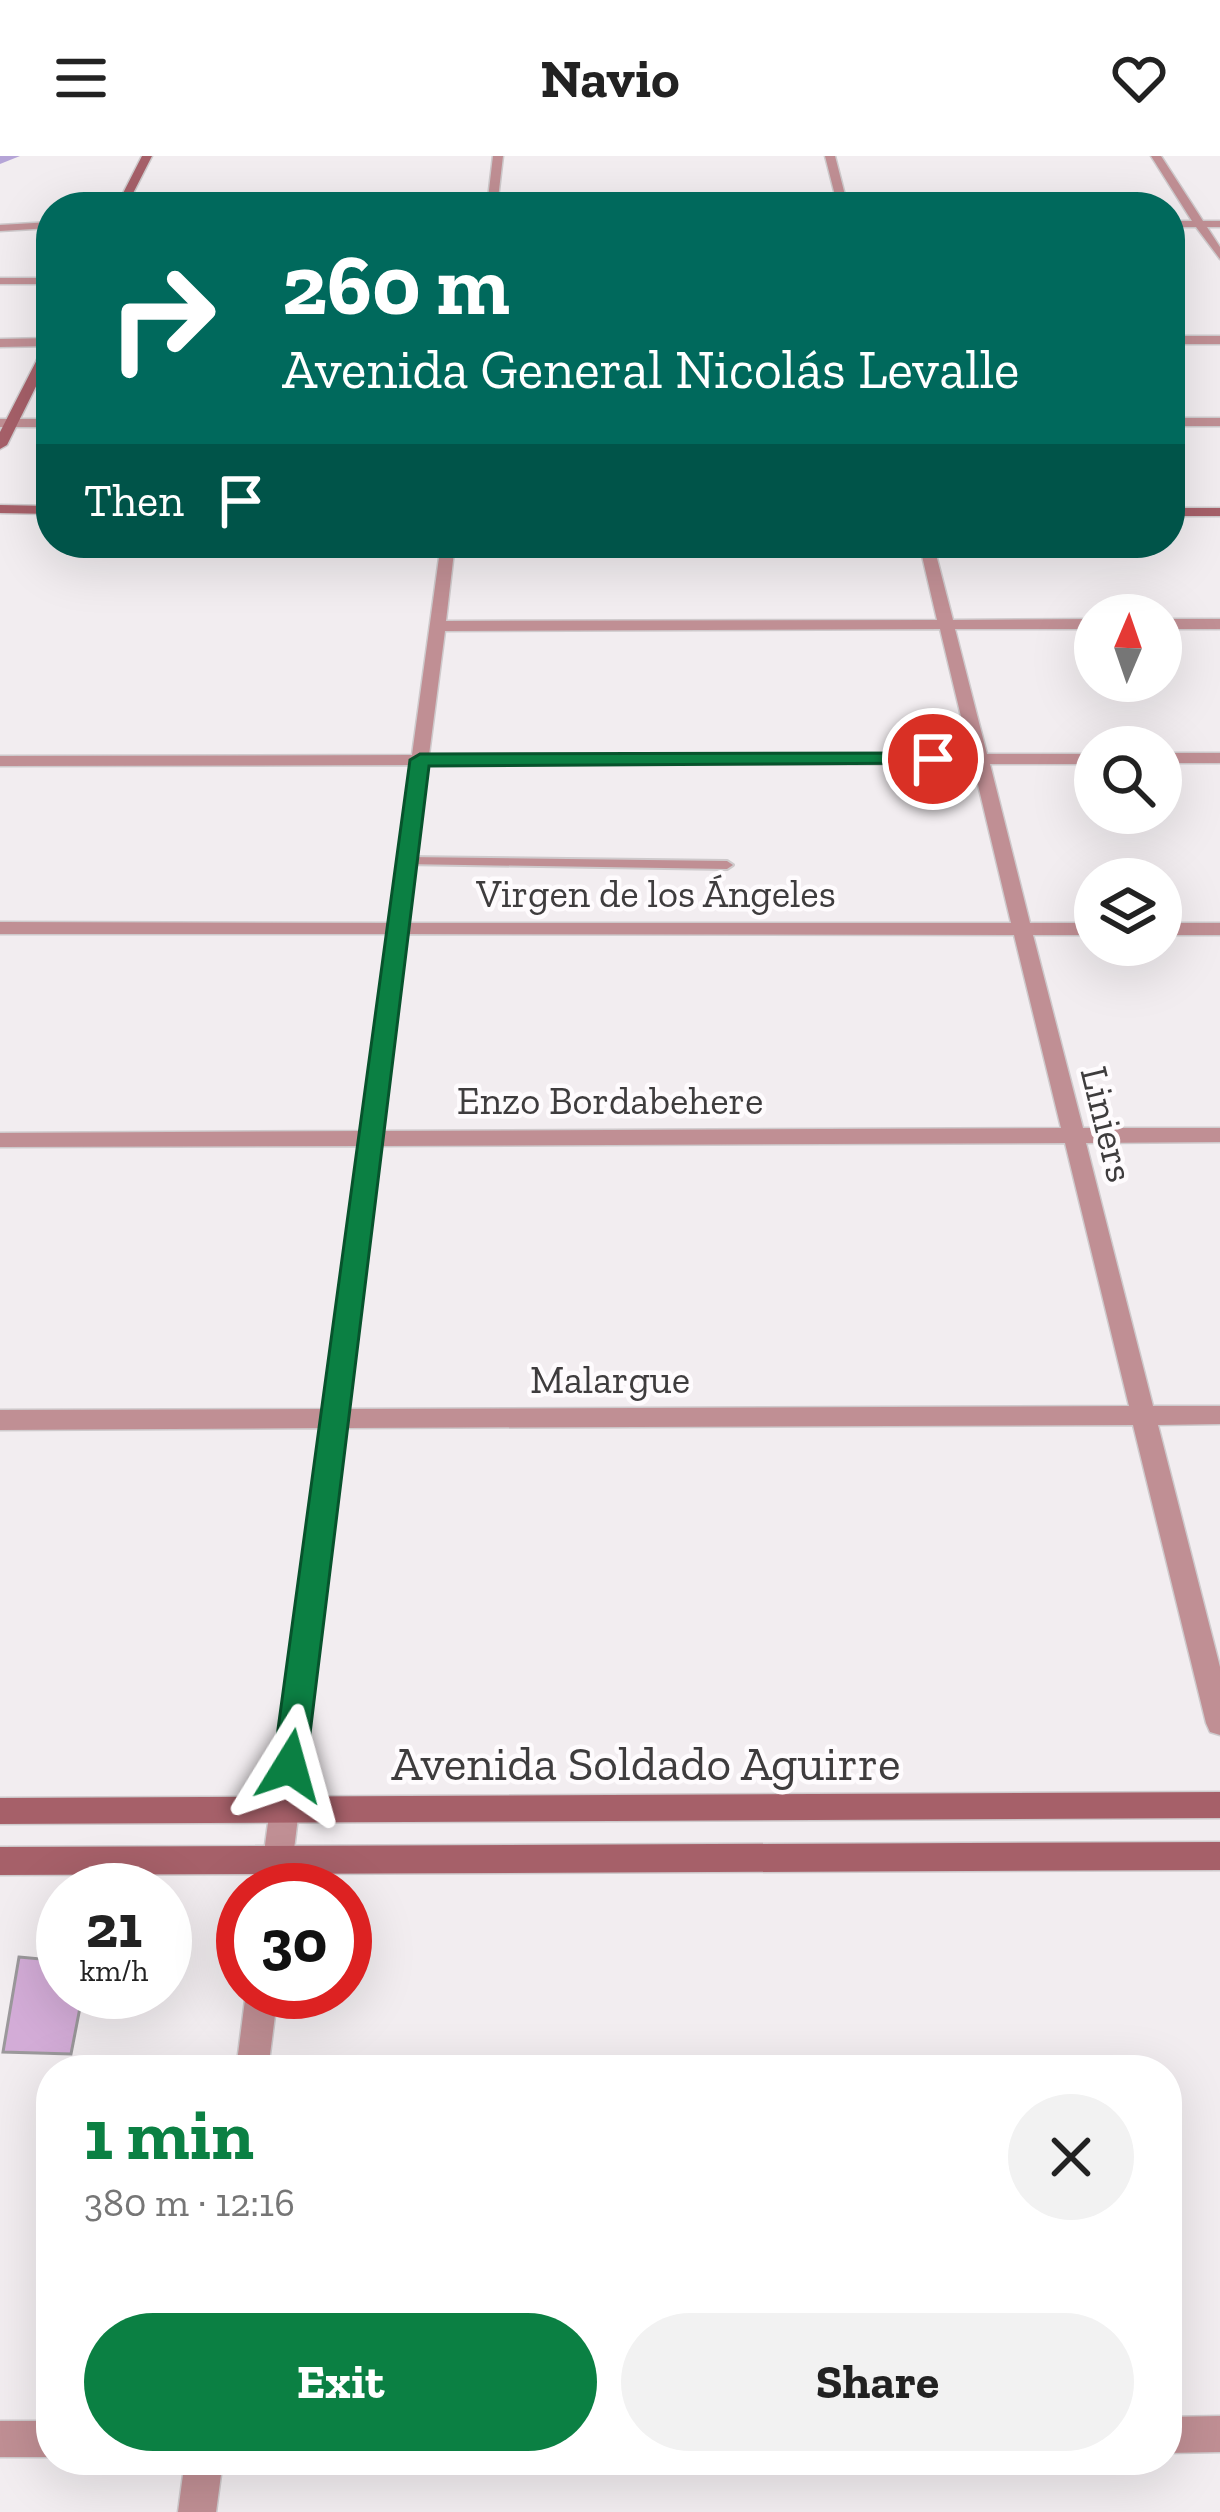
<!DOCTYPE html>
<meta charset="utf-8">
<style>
body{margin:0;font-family:"Zilla Slab",serif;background:#f2f2f2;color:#222;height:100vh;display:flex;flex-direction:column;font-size:45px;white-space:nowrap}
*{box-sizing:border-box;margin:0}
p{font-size:39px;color:#767676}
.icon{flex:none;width:66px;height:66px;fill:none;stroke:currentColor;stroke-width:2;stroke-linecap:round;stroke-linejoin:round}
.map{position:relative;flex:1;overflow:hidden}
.side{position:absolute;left:36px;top:1899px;width:1146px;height:420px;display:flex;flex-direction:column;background:#fff;border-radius:48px;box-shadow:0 12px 48px #0002}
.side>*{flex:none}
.hud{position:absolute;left:36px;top:36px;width:1149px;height:366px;border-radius:48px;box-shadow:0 12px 48px #0002;background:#00695c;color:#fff;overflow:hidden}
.needle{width:78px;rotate:2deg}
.fabs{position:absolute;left:1074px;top:438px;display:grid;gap:24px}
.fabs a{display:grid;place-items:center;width:108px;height:108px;border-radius:50%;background:#fff;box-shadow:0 12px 48px #0002;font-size:60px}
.speed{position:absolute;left:36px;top:1707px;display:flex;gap:24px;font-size:60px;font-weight:700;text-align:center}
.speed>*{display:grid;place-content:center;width:156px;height:156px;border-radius:50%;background:#fff;box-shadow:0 12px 48px #0002;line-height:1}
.speed small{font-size:30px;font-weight:400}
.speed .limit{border:18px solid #d22;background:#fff;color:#111}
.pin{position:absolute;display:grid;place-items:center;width:102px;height:102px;color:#fff;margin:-51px;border:6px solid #fff;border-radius:50%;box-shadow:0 3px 12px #0007}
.me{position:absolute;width:132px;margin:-66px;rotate:8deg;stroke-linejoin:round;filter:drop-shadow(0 0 9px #0008)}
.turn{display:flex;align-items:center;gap:42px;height:252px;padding:0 48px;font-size:54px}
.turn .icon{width:156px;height:156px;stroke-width:2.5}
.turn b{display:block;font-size:84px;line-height:102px}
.then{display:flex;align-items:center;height:114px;padding:0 48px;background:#0003;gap:24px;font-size:45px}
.round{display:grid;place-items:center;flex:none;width:126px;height:126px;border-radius:63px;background:#f2f2f2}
.head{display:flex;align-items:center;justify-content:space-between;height:204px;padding:0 48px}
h1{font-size:72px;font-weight:700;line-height:90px;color:#0b8043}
.primary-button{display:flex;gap:24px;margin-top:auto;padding:24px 48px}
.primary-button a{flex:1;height:138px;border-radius:72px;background:#0b8043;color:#fff;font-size:48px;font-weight:700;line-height:138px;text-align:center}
.primary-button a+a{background:#f2f2f2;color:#222}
header{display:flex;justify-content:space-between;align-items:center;height:156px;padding:0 48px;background:#fff;font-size:54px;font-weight:700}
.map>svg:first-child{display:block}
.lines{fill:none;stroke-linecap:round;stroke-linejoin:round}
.canal{fill:#b5a4d7;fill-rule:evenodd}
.building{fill:#d3acd7;stroke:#9b989b;stroke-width:3}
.lane-casing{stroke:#cecacc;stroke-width:4}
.street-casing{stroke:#cecacc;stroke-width:3}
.secondary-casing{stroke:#cecacc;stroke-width:3}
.lane{fill:#c08f94;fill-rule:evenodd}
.street{fill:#c08f94;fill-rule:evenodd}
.secondary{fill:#a66069;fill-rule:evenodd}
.route{fill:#0b8043;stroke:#07532c;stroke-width:3}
.labels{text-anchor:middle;stroke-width:9;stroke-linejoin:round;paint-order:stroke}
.street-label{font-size:39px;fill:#3e3c3d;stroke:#fefbfd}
.near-street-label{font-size:48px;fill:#3e3c3d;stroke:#fefbfd}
</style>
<header><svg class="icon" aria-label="menu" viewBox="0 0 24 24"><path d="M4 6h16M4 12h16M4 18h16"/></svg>Navio<svg class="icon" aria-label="heart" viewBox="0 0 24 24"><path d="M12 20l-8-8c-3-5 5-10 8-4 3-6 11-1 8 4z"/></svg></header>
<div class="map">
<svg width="1220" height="2356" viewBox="0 0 1220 2356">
<rect width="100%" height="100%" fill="#f2edf0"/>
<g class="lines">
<path class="canal" d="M0 0H20L0 8Z"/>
</g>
<path class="building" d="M19 1801 63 1805V1836H83L71 1898 3 1896Z"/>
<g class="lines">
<g class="lane-casing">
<path id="lane" d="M407 701 727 705 733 709 727 713 403 708V702Z"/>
</g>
<g class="street-casing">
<path id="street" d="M493 0H503L497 51H487Z
M825 0H835L848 51H838Z
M1151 0H1161L1203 65H1220V71H1207L1220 91V103L1196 71H1170V65H1192Z
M51 66V72L0 75V69Z
M0 122H51V128H0Z
M1170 180H1220V188H1170Z
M51 182V190L0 191V183Z
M1170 262H1220V270H1170Z
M0 263H51V271H0Z
M441 387H455L446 465 937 464 919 387H933L953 464 1095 463V473H955L987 598H1095V608H990L1030 767H1095V779H1033L1083 972H1220V986L1086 987 1153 1250H1220V1268L1158 1269 1220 1511V1579L1210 1576 1206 1567 1133 1269 346 1272 289 1734H259L321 1272 0 1274V1254L324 1253 359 990 0 991V977L361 975 388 778H0V766L389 767 411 609 0 610V600L412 599ZM940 473 970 598 429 599 445 475ZM973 608 1011 767H409L428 609ZM407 778 1014 779 1061 972 383 975ZM1065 987 1129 1250 349 1253 381 990Z
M1161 463H1220V473H1161Z
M1161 597H1220V607H1161Z
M1161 767H1220V779H1161Z
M246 1836H278L268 1914H236Z
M1220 2260V2296L1167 2297V2261Z
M0 2265H51V2301H0Z
M185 2304H223L216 2356H178Z"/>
</g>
<g class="secondary-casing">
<path id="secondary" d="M142 0H152L126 51H116Z
M51 184V200L7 289 0 293V276L45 188Z
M0 349 51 350V358L0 357Z
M1170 352H1220V360H1170Z
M1220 1636V1662L0 1668V1642Z
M1220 1686V1714L0 1719V1691Z"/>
</g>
<use href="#lane" class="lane"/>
<use href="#street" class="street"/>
<use href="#secondary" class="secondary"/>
</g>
<path class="route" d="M933 597 940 599V607L429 610 306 1610 301 1621 290 1625 278 1621 273 1610 410 604 420 598Z"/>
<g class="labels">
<g class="street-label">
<text x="656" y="751">Virgen de los Ángeles</text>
<text x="610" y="958">Enzo Bordabehere</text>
<text transform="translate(1108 968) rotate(76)" y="14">Liniers</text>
<text x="610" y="1237">Malargue</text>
</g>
<g class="near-street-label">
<text x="646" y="1624">Avenida Soldado Aguirre</text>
</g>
</g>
</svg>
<div class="fabs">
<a><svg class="needle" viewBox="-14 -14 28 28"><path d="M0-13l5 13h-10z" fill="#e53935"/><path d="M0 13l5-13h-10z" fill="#767676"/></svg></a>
<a><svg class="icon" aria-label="search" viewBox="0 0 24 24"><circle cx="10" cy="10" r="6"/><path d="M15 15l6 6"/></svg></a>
<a><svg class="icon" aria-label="layers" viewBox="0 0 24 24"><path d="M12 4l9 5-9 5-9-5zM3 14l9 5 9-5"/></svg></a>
</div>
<div class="speed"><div>21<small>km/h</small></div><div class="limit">30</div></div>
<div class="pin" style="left:933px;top:603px;background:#d93025"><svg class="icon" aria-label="arrive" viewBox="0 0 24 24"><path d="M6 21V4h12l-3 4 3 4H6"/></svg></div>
<svg class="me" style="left:290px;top:1610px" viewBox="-20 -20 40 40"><path d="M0-17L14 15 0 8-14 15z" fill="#0b8043" stroke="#fff" stroke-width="4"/></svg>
<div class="hud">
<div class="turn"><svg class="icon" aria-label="right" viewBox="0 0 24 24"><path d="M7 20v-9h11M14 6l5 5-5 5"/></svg><div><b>260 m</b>Avenida General Nicolás Levalle</div></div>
<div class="then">Then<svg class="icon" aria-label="arrive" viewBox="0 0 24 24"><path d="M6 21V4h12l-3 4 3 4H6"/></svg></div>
</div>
<section class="side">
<div class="head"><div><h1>1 min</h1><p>380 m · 12:16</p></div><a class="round"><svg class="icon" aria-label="close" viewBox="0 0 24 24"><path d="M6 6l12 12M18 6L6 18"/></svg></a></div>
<div class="primary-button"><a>Exit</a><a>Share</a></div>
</section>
</div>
